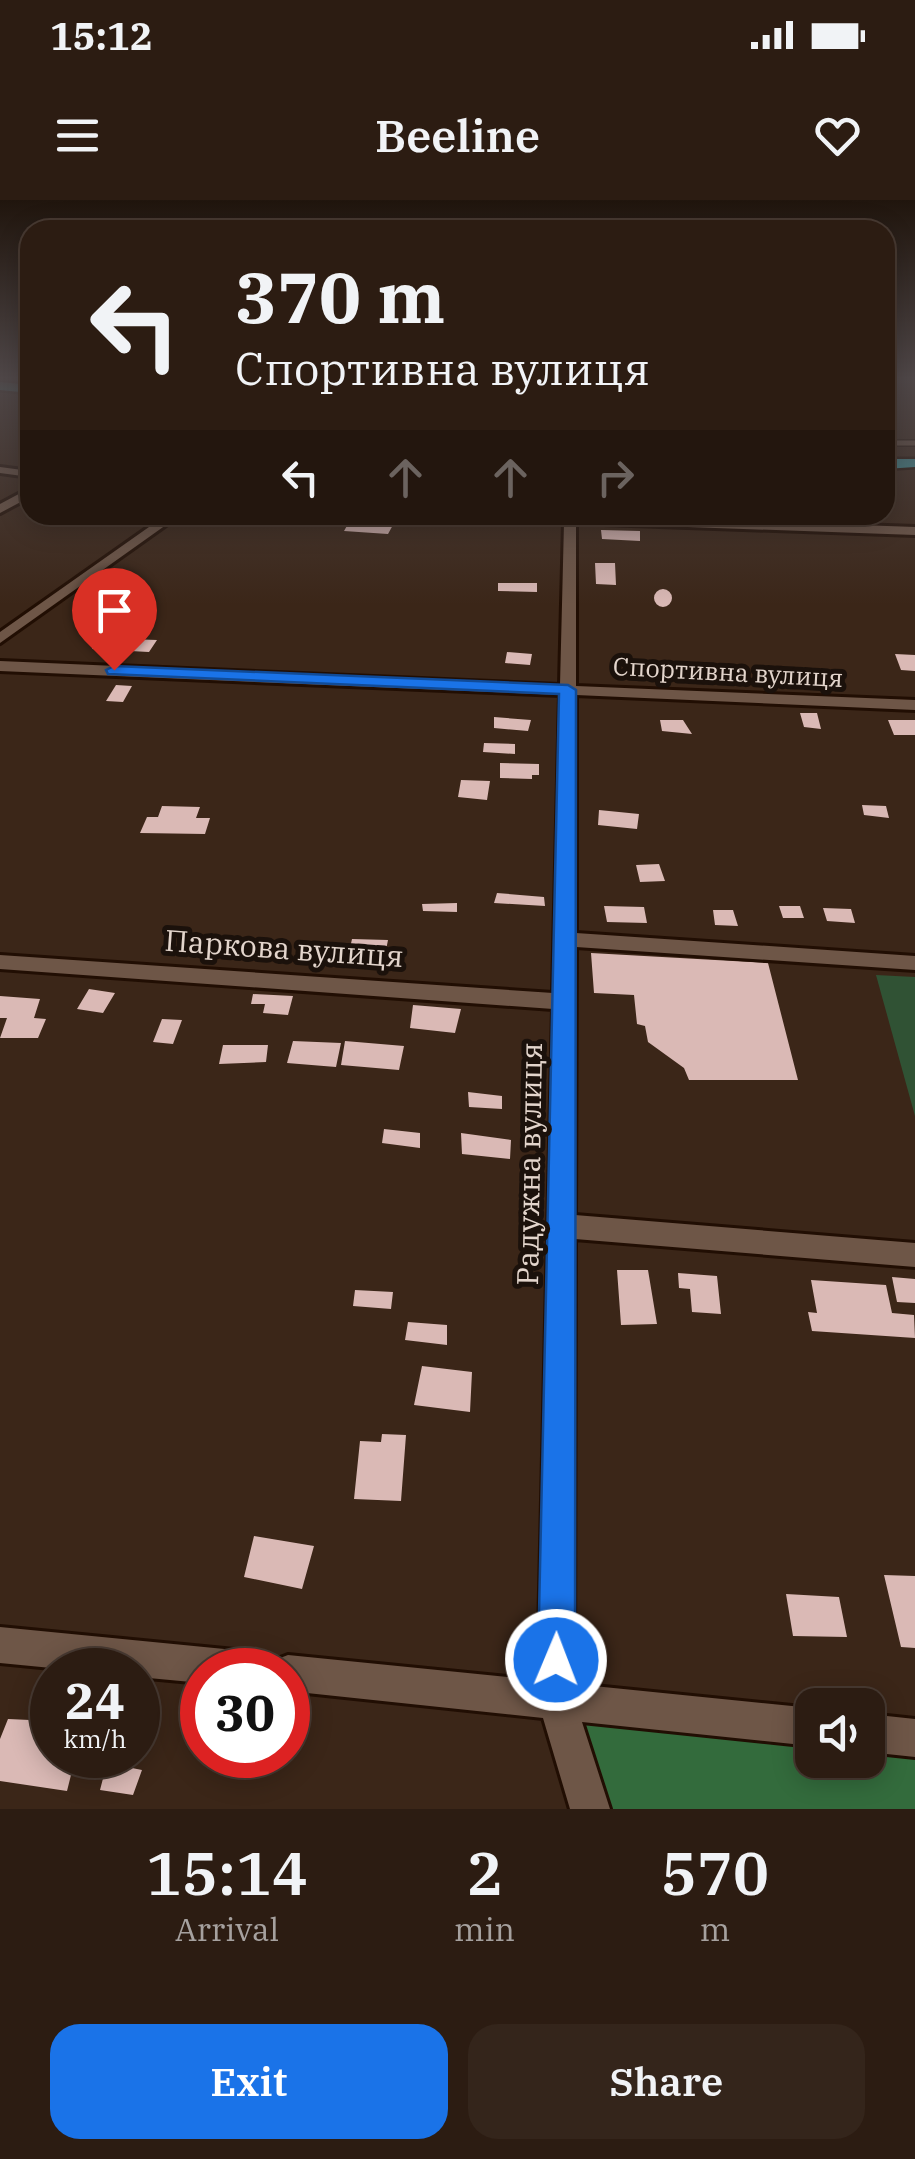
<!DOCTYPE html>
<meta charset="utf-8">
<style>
body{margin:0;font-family:"IBM Plex Serif",serif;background:#34251b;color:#f1f3f6;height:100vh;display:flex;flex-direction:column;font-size:38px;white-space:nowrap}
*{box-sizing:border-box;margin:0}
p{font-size:32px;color:#a6a19f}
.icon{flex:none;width:55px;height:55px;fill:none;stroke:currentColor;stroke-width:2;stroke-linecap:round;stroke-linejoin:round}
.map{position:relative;height:1609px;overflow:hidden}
.sheet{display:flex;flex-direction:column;background:#2c1c12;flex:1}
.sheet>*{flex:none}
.hud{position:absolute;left:20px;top:20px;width:875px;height:305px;border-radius:30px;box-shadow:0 5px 25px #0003,0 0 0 2px #483a32;background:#2c1c12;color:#f1f3f6;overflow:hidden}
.buttons{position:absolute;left:795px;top:1488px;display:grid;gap:20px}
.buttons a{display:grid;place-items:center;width:90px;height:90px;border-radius:20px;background:#2c1c12;box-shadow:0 5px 25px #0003,0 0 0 2px #483a32;font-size:50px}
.speed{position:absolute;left:30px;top:1448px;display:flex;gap:20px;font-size:50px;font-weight:700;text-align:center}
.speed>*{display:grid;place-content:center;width:130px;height:130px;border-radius:50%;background:#2c1c12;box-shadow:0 5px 25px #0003,0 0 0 2px #483a32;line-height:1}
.speed small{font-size:25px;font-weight:400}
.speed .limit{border:15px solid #d22;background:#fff;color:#111}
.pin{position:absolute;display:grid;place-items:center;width:85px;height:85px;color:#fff;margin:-102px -42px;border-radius:50% 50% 50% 0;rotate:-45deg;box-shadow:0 0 10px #0007}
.pin .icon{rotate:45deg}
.me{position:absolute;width:110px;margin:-55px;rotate:1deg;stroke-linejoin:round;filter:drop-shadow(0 0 8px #0008)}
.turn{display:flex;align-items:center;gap:35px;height:210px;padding:0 50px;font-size:45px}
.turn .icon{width:130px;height:130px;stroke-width:2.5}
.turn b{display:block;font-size:70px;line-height:85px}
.lanes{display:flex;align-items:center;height:95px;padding:0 50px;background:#0003;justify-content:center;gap:50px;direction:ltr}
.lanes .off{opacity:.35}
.eta{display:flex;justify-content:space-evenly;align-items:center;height:170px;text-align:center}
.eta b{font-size:60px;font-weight:600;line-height:70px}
.primary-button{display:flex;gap:20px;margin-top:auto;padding:20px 50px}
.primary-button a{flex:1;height:115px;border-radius:30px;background:#1a73e8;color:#fff;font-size:40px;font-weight:600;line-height:115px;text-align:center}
.primary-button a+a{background:#34251b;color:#f1f3f6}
.status{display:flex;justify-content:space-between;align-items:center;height:70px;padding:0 50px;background:#2c1c12;direction:ltr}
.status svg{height:28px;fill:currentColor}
header{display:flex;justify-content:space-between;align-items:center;height:130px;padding:0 50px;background:#2c1c12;font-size:45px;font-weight:600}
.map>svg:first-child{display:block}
.green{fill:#305234}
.forest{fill:#336b3c}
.building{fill:#dab9b5}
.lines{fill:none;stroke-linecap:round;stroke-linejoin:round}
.lane-casing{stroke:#210e03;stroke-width:8}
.street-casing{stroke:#210e03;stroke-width:6}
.highway-casing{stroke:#210e03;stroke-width:5}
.lane{stroke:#6e5647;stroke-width:5}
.street{fill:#6e5647;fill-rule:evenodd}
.highway{fill:#3fa4ae;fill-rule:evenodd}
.route{fill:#1a73e8;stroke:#114b97;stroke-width:2.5}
.labels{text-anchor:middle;stroke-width:10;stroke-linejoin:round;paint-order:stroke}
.far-street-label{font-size:25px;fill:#e3d5cc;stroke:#1b110b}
.street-label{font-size:30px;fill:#e3d5cc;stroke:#1b110b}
</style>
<div class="status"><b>15:12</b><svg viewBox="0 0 49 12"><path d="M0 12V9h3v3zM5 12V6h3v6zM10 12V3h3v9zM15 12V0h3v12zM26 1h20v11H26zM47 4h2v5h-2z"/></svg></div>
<header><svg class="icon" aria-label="menu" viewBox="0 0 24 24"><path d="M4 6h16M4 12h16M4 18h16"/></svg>Beeline<svg class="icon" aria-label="heart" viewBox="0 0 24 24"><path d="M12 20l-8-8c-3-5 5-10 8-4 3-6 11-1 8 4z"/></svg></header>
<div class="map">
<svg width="915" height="1609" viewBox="0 0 915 1609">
<rect width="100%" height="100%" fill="#3b2618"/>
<path class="green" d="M876 775 915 777V916Z"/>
<path class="forest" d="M556 1499 812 1527V1560H868V1533L915 1538V1609H590Z"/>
<path class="building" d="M348 324 393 325 388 334 344 331Z
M601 330 640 331V341L602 339Z
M595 363H615L616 385 596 384Z
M498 383H537V392L498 391Z
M654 398a9 9 0 1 1 18 0a9 9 0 1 1-18 0Z
M100 438 157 440 149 452 92 449Z
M507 452 532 454 530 465 505 463Z
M895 454 915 455V471L901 470Z
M789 473 829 474 833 485 801 484 791 480Z
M116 485 132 486 123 502 106 501Z
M800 513H817L821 529 804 527Z
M494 517 531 520 528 531 494 528Z
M660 520H683L692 534 662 531Z
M888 520H915V535H894Z
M484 543 515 544V554L483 552Z
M500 563 539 564V575H532V579L500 578Z
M461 580 490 581 487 600 458 597Z
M862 605 886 606 889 618 864 615Z
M162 606 200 607 196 618H210L205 634 140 633 147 617H158Z
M599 610 639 614 637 629 598 625Z
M659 664 665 681 640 682 636 665Z
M497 693 544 697 545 706 494 703Z
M457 703V712L423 711 422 704Z
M604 706 644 707 647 723 607 722Z
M779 706H800L804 718H783Z
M823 708 851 709 855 723 827 721Z
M713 710H733L738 726 715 725Z
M352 739 388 740 386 750 350 748Z
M591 753 768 763 798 880H689L684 868 648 842 645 826 637 824 634 795 594 793Z
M89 789 115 793 103 813 77 809Z
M253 794 293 796 288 815 263 813 265 804H251Z
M0 796 40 799 34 818 46 819 38 838H0L7 818H0Z
M413 805 461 809 455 833 410 828Z
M162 819 182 820 173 844 153 842Z
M293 841 341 843 336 867 287 863Z
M345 841 404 846 399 870 341 865Z
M223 845H268L266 862 219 864Z
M468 892 502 896V909L469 907Z
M384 929 420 933V948L382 943Z
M461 933 511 940 510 959 462 954Z
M617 1070H648L657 1124 621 1125Z
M678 1073 717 1076 721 1114 692 1112 690 1089 679 1088Z
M892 1077 915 1079V1103L897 1102Z
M811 1080 886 1085 892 1113 914 1115 915 1138 812 1131 808 1112 817 1113Z
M355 1090 393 1092 391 1109 353 1106Z
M408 1122 447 1125V1145L405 1140Z
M422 1166 472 1172 470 1212 414 1205Z
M382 1234 406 1235 401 1301 354 1299 360 1241 381 1242Z
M254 1336 314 1346 302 1389 244 1377Z
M884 1375 915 1376V1448L901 1447Z
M786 1394 839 1397 847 1437 793 1436Z
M8 1519 52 1521V1555H76L67 1591 0 1581V1539Z
M107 1563 142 1570 133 1595 100 1590Z"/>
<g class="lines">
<g class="lane-casing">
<path id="lane" d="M885 243H915"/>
</g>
<g class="street-casing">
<path id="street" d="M0 267 30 271V277L0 273Z
M30 288V297L0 313V304Z
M166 315H180L0 443V432Z
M436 315H576L915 327V335L576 323V486L915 500V510L576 495V733L915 756V770L576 747 575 1015 915 1043V1067L575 1039 574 1484 812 1508V1546L582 1522 610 1609H570L543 1518 288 1491V1470H202V1483L138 1477V1470H72L0 1463V1427L255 1452 268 1457 272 1467 275 1460 288 1455 538 1480 553 809 0 769V755L553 793 560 495 0 471V461L560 485 564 323 442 319Z
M868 1514 915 1519V1557L868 1552Z"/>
</g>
<g class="highway-casing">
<path id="highway" d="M0 182 30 185V193L0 190Z
M885 259H915V267L885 269Z"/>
</g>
<use href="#lane" class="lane"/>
<use href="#street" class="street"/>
<use href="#highway" class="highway"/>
</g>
<linearGradient id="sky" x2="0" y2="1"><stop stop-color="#20150d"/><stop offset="0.44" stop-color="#4f4748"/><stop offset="1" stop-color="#4f4748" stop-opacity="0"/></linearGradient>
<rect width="915" height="405" fill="url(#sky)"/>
<path class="route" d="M114 466 568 485 576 490 575 1460 569 1473 556 1478 544 1473 538 1460 559 494 108 474 106 470Z"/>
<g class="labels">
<g class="far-street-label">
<text transform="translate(728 472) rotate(3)" y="9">Спортивна вулиця</text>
</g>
<g class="street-label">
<text transform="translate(284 749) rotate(4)" y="10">Паркова вулиця</text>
<text transform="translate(530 964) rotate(-89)" y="10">Радужна вулиця</text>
</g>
</g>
</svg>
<div class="buttons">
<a><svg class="icon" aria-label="sound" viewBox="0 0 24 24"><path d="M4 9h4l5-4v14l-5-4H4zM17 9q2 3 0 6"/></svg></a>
</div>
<div class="speed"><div>24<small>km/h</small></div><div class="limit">30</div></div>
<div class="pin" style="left:114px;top:470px;background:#d93025"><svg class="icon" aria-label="arrive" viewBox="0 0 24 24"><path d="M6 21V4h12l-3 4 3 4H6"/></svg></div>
<svg class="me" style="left:556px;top:1460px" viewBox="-20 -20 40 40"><circle r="17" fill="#1a73e8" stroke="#fff" stroke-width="3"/><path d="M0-11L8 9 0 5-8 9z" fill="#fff"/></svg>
<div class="hud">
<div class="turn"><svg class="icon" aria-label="left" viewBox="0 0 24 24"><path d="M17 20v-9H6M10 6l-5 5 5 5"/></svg><div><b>370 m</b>Спортивна вулиця</div></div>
<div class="lanes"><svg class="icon" aria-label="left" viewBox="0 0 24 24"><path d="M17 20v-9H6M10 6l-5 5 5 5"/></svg><svg class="icon off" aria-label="ahead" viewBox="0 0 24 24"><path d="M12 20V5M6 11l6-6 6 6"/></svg><svg class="icon off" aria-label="ahead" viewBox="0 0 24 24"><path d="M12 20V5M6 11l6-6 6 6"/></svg><svg class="icon off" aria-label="right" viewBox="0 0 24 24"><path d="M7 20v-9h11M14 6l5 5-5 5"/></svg></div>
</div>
</div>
<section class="sheet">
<div class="eta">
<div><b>15:14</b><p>Arrival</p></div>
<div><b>2</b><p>min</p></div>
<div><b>570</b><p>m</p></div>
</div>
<div class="primary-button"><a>Exit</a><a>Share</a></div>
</section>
